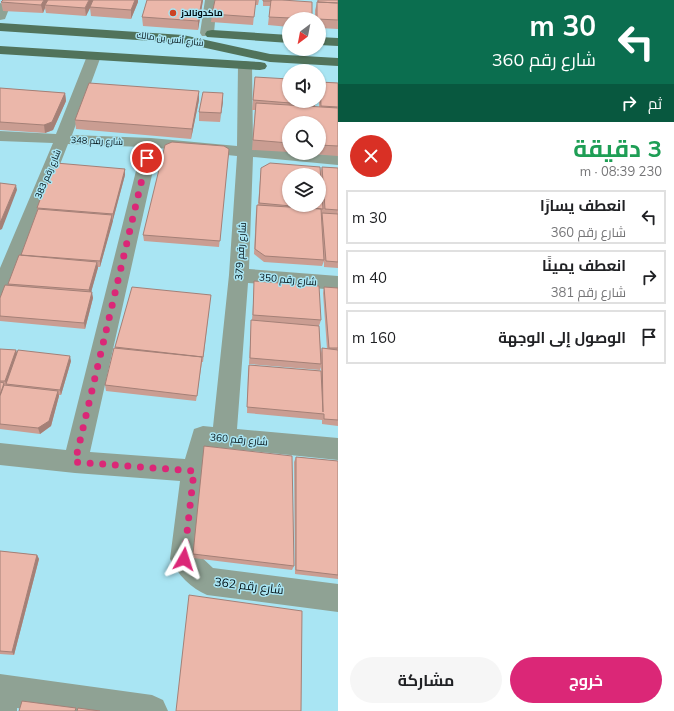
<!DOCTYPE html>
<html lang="ar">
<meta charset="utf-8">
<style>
body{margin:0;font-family:Mulish,Cairo,sans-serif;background:#f6f6f6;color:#202124;direction:rtl;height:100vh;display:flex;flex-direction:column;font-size:15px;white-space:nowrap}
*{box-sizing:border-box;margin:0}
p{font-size:13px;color:#757577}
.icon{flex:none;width:22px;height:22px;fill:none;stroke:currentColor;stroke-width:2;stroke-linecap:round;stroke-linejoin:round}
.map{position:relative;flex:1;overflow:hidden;direction:ltr}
.panel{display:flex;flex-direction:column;background:#fff;width:336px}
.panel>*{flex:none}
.guide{background:#0b6e4f;color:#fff;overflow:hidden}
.needle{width:26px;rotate:212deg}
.fabs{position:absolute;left:282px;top:12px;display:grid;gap:8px}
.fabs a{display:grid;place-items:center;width:44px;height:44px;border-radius:50%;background:#fff;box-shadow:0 1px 3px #0004;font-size:20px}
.pin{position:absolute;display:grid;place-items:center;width:34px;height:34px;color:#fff;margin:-17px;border:2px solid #fff;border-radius:50%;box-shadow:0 1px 4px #0007}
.me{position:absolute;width:44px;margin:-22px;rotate:6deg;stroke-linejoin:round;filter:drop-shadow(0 0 3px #0008)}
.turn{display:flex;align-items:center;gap:14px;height:84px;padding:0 12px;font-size:18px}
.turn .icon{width:52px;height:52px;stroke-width:2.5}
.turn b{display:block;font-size:28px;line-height:34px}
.then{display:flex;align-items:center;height:38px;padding:0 12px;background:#0003;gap:8px;font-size:15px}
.round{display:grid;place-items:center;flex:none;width:42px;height:42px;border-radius:21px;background:#f6f6f6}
.head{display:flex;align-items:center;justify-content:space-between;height:68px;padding:0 12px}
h1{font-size:24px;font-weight:700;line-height:30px;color:#1e9e55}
.action{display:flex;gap:8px;margin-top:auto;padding:8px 12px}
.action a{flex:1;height:46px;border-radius:24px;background:#db2777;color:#fff;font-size:16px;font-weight:700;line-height:46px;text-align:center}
.action a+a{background:#f6f6f6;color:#202124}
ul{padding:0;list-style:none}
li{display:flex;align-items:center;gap:12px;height:54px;margin:0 8px 6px;padding:0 4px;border:2px solid #e0e0e0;border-radius:0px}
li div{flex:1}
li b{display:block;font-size:15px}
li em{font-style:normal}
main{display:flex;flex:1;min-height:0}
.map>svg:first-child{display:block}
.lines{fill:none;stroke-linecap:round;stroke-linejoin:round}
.minor{fill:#8fa294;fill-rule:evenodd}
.major{fill:#51735b;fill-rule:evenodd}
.wall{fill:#ca9d92}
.shaded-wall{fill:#a48077}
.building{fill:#ebb7aa;stroke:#a48077;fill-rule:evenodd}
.route{stroke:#db2777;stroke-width:7;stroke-dasharray:0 12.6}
.poi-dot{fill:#cc4223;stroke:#a9e5f3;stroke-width:1.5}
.labels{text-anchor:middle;stroke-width:3;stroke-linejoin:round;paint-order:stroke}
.far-poi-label{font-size:9px;font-weight:bold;fill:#000f14;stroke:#a9e5f3;text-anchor:start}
.far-street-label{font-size:9px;fill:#000f14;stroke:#a9e5f3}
.street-label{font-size:10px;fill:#000f14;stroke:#a9e5f3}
.near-street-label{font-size:12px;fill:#000f14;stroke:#a9e5f3}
</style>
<main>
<section class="panel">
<div class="guide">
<div class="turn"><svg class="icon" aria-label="left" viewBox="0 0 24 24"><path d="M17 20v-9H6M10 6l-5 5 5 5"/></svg><div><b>30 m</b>شارع رقم 360</div></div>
<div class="then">ثم<svg class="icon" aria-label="right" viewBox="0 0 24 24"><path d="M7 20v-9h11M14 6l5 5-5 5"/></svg></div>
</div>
<div class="head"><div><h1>3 دقيقة</h1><p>230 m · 08:39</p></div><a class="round" style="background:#d93025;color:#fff"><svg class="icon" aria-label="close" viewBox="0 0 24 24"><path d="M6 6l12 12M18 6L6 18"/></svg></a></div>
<ul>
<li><svg class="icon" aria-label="left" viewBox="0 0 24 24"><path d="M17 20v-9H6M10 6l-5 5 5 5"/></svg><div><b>انعطف يسارًا</b><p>شارع رقم 360</p></div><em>30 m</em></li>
<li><svg class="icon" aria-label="right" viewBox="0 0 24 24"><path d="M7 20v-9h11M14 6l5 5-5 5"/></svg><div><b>انعطف يمينًا</b><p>شارع رقم 381</p></div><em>40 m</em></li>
<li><svg class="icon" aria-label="arrive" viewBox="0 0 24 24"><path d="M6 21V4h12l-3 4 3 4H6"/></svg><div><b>الوصول إلى الوجهة</b></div><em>160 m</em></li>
</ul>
<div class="action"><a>خروج</a><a>مشاركة</a></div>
</section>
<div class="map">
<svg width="338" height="711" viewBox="0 0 338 711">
<rect width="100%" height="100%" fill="#a9e5f3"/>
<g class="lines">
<path class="minor" d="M205 0H217L214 33 212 36H202L200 33Z
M0 3 4 4 9 9 5 19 0 20Z
M94 52 99 53 101 56 72 135 151 138 237 146 238 65 240 62 245 61 250 62 252 65 253 147 289 151V153L338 155V165L253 157 249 269 338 276V290L248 283 237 429 338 438V460L212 447 207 471 198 554 213 568 338 584V612L207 595C192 589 177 574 170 559L180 481 75 473 0 465V443L66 450 142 147 68 144 10 292 7 297 0 299V268L53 143 0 141V131L56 134 87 56 89 53ZM158 148 237 156 229 275 213 427 203 426 194 429 185 459 90 452Z
M0 674 152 695 163 700 168 711H39L17 708V711H0Z"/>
<path class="major" d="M0 23 183 35 270 54 338 58V66L270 62 183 43 0 31Z
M212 30 289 35V43L207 37 205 34 207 31Z
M319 37 338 38V46L319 45Z
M0 46 260 62 265 63 267 66 265 69 260 70 0 54Z"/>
</g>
<path class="wall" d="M147 0H203L198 30 143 26 142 17Z
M215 0H259L258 5H255L253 25 211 22 212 14Z
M263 0H284L312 19H289V27L268 25 270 6H263Z
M318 0H338V29L319 28V19H315V10Z
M1 2H138L131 19 91 16 90 8 86 16 46 13 45 8 43 13 3 11Z
M255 77 315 105V107H319V89L320 82 338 83V156L298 153H319V123H289V152L252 150 255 110H252Z
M0 88 65 93 66 101 53 130 45 133 0 130Z
M223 93 220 122 199 121V112Z
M199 100 191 139 76 129 75 120Z
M229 149 219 247 144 241 143 235Z
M322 167 338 168V268L324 267V261L322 266 264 262 254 254 256 211 257 205H258L261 168 320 173Z
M125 175 100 267H98L91 292 93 298 85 329 0 321V298L9 285 8 284 21 256 37 211V208L46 187Z
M254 281 321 320 319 326 321 353 322 348 327 349 323 293 324 287 338 288V426L322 424V420L247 413 248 370 249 365 321 371V367L320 370 249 364 251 326V320H252L254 287Z
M210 301 203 362H202L196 401 106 391 105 385 115 347Z
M0 349 16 350 17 354 71 361 61 395H59V396L51 426 40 434 0 429Z
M204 446 294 566 292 570 193 558Z
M296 457 338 461V579L295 574 294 462Z
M0 551 37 555 39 559 14 655 0 654Z"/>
<path class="shaded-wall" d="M44 0H50L45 5V8L43 13 41 5Z
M89 0H94L86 16 85 8Z
M135 0H138V2L131 19V10Z
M202 0H203L198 30V21Z
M199 91V100L191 139 192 129Z
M65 93 66 101 53 130 45 133 44 125Z
M223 93V102L220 122 221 113Z
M125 169V175L113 220V214Z
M16 185 17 190 2 229 0 230V223Z
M112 215 113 221 100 267V261Z
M97 262 98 268 90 296 89 290Z
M92 292 93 298 85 329 84 323Z
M16 350 18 356 6 384 7 387 5 381Z
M70 356 71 361 61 395 60 390Z
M58 391 59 396 51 426 40 434 38 428Z
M37 555 39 559 14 655 12 652Z"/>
<path class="building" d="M3 0H44L41 5 1 2Z
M48 0H89L85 8 45 5Z
M93 0H135L131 10 90 7Z
M147 0H202L198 21 142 17Z
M215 0H256L254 17 212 14Z
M263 0H271V1H263Z
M271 0H282L312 2V19L269 17Z
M318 0H338V3L318 2Z
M317 2 338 3V20L317 19Z
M255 77 289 79V101H315V105L253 100Z
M320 82 338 83V107L321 106Z
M89 83 199 91 192 129 75 120Z
M0 88 65 93 52 122 44 125 0 122Z
M203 92 223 93 221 113 199 112Z
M256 103 338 108V146L319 145V123H289V143L253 140Z
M172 142 224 146 229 149 220 241 143 235 165 145Z
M56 163 125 169 113 214 37 208 45 186 46 187Z
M270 163 320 167 323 209 259 203 261 168ZM289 175H319V205H289Z
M322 167 338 168V210L325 209Z
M0 183 16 185 0 223Z
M257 205 321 209 324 260 265 256 255 249Z
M38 209 112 215 100 261 21 255Z
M322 213 338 214V262L326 261Z
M19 255 97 262 89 290 8 284Z
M254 281 319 286 321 320 253 315Z
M5 285 92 292 84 323 0 316V298Z
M132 287 211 295 203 357 115 347Z
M324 287 338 288V348H329Z
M251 320 319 326 321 364 250 358Z
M114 348 202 357 197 396 105 385Z
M322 348 338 350V420L324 419V414L247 407 249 365 321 371 323 412Z
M0 349 16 350 5 381H0Z
M18 350 70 356 60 390 6 384Z
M0 382 4 383 0 395Z
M4 385 58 391 49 421 38 428 0 424V396Z
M204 446 292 456 294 566 193 554Z
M296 457 338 461V575L296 570Z
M0 551 37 555 12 652 0 651Z
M189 595 302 611 301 711H176Z
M22 701 76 708 75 711H19Z
M78 708 100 711H77Z"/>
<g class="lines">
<path class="route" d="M147 158 75 462 194 471 184 559"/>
</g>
<circle class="poi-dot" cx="173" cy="13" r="4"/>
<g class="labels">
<g class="far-poi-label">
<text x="181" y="16">ماكدونالدز</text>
</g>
<g class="far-street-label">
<text transform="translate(170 39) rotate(7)" y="3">شارع أنس بن مالك</text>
<text transform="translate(97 141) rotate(2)" y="3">شارع رقم 348</text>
<text transform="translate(48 174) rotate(-67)" y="3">شارع رقم 383</text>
</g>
<g class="street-label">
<text transform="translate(240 251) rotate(-86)" y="4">شارع رقم 379</text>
<text transform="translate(288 279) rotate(5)" y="4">شارع رقم 350</text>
<text transform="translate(239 439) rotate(5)" y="4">شارع رقم 360</text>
</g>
<g class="near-street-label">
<text transform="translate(249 586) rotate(7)" y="4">شارع رقم 362</text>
</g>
</g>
</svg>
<div class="fabs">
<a><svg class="needle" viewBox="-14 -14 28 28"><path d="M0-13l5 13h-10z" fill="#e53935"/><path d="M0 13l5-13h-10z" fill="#757577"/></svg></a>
<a><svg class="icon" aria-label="sound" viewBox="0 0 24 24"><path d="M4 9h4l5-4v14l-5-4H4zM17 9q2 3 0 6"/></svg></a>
<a><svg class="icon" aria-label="search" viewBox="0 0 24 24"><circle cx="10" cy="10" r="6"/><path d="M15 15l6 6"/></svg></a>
<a><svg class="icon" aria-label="layers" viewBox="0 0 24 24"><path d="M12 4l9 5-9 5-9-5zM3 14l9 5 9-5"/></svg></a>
</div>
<div class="pin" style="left:147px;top:158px;background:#d93025"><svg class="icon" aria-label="arrive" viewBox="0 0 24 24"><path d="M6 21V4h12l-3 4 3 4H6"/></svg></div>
<svg class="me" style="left:184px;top:559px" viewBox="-20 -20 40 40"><path d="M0-17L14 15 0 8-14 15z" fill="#db2777" stroke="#fff" stroke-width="4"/></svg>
</div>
</main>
